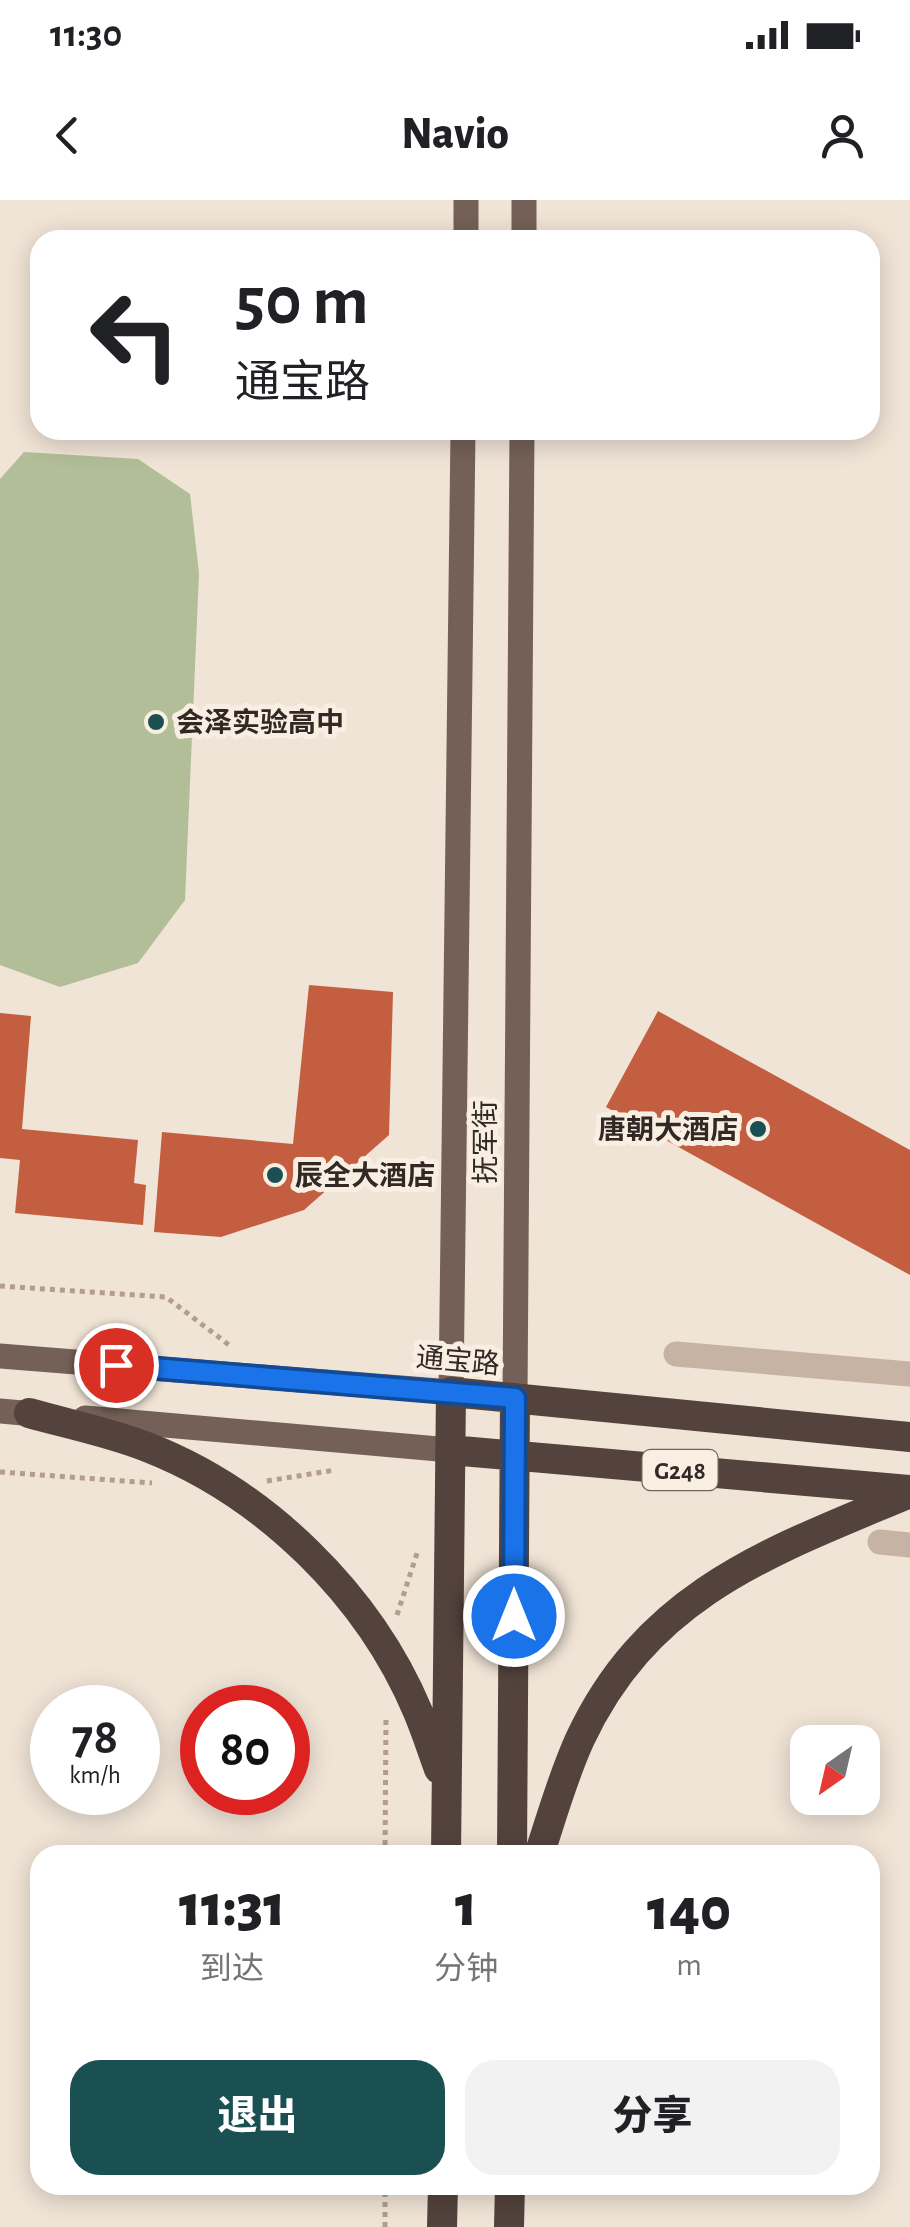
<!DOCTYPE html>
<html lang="zh">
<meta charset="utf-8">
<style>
body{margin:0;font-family:"Alegreya Sans","Noto Sans SC",sans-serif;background:#f2f2f2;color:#202124;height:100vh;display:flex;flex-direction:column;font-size:38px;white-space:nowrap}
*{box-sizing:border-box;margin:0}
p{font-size:32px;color:#757577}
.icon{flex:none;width:55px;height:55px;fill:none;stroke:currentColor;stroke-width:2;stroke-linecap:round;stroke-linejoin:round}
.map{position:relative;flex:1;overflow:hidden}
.side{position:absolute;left:30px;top:1645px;width:850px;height:350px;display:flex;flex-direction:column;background:#fff;border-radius:30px;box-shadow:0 5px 25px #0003}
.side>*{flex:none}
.guide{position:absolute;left:30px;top:30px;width:850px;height:210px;border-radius:30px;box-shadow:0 5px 25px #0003;background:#fff;color:#202124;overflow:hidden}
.needle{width:65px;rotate:214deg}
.fabs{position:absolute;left:790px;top:1525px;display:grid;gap:20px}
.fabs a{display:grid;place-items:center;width:90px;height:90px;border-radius:20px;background:#fff;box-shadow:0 5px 25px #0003;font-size:50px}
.speed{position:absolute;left:30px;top:1485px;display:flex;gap:20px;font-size:50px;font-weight:700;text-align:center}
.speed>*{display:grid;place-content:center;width:130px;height:130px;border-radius:50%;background:#fff;box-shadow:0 5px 25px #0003;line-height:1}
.speed small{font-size:25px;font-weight:400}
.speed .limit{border:15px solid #d22;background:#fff;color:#111}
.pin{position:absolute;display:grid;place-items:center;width:85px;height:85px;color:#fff;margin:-42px;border:5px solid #fff;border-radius:50%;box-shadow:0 2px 10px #0007}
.me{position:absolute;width:110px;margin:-55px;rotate:0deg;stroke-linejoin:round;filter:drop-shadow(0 0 8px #0008)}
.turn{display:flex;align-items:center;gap:35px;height:210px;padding:0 40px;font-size:45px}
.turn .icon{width:130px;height:130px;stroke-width:2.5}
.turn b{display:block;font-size:70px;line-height:85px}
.eta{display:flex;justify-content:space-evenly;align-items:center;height:170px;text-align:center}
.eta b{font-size:60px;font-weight:800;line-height:70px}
.primary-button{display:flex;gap:20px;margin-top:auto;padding:20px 40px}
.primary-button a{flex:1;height:115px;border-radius:30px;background:#1b5053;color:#fff;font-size:40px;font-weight:800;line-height:115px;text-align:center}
.primary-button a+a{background:#f2f2f2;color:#202124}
.status{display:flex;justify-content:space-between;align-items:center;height:70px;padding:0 50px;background:#fff;direction:ltr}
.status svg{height:28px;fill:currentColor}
header{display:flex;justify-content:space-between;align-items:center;height:130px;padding:0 40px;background:#fff;font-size:45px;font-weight:800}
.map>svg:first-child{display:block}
.green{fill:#b1be97}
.building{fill:#c45e40}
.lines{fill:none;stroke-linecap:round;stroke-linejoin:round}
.path{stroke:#b39d8d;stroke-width:5;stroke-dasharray:5 5;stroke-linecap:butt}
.minor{stroke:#c7b3a3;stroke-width:25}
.major{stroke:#746056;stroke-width:25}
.highway{stroke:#53433c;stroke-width:30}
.route-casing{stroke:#114b97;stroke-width:25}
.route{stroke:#1a73e8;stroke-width:18}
.poi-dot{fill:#1b5053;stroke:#f8eee2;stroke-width:4}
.labels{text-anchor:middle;stroke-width:10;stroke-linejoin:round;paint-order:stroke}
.shield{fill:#f8eee2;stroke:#6d645e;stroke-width:2.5}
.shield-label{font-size:25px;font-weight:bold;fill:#322925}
.poi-label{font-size:28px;font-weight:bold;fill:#322925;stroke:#f8eee2;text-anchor:start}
.street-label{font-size:28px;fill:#322925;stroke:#f8eee2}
</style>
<div class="status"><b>11:30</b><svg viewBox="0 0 49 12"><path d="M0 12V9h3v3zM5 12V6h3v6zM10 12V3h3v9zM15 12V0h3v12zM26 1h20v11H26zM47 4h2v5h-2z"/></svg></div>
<header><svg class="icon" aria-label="back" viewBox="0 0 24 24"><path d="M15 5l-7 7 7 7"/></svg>Navio<svg class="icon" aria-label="person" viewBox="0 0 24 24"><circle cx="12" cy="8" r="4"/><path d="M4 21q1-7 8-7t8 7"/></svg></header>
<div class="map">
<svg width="910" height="2027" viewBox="0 0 910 2027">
<rect width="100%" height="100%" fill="#f0e4d6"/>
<path class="green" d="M24 252 138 259 190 294 199 373 185 700 138 763 60 787 0 765V279Z"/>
<path class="building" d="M309 785 393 792 389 935 304 1010 221 1037 154 1032 162 932 293 944Z
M658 811 910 950V1075L606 907Z
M0 813 31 816 22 929 138 940 134 983 146 985 143 1025 15 1013 20 960 0 958Z"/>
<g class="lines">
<path class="path" d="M0 1086 166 1097 229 1145
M0 1272 152 1283
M267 1281 335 1270
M397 1415 418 1350
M385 1655 386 1515
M385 2027V1985"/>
<path class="minor" d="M676 1154 910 1174
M880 1342 910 1345"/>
<path class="major" d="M466 40V0
M524 40V0
M0 1156 451 1192 463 230
M515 1198 522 230
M0 1211 45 1215
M85 1218 450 1250"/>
<path class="highway" d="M29 1213C68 1224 109 1232 147 1247 265 1293 369 1395 418 1512 426 1531 432 1550 439 1569
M450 1250 910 1290
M446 1655 451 1192 910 1237
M512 1655 515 1198
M539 1655C552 1616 563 1576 580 1539 649 1392 772 1351 910 1293
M442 2027 443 1985
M509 2027 510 1985"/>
</g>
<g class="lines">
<g class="route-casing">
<path id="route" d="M116 1165 515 1198 514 1416"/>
</g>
<use href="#route" class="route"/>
</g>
<g class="poi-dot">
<circle cx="156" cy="522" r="10"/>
<circle cx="758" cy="929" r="10"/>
<circle cx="275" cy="975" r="10"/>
</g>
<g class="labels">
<rect class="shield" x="642.5" y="1250" width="75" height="40" rx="8"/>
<g class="shield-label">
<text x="680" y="1279">G248</text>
</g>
<g class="poi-label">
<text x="176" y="532">会泽实验高中</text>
<text x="738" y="939" text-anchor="end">唐朝大酒店</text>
<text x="295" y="985">辰全大酒店</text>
</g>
<g class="street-label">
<text transform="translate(485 942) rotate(-90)" y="10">抚军街</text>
<text transform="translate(458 1160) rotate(5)" y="10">通宝路</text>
</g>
</g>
</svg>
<div class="fabs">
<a><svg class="needle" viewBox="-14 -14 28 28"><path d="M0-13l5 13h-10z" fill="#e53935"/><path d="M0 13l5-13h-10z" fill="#757577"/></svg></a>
</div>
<div class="speed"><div>78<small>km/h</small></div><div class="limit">80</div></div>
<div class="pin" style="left:116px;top:1165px;background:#d93025"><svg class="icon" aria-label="arrive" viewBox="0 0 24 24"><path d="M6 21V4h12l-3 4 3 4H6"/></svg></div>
<svg class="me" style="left:514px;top:1416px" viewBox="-20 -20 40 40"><circle r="17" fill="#1a73e8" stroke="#fff" stroke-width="3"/><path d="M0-11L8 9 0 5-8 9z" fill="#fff"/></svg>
<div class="guide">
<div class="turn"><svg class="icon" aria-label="left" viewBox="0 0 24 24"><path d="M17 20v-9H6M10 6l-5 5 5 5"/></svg><div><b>50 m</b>通宝路</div></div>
</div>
<section class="side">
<div class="eta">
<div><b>11:31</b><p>到达</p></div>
<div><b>1</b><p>分钟</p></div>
<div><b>140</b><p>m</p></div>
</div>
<div class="primary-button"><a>退出</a><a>分享</a></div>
</section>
</div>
